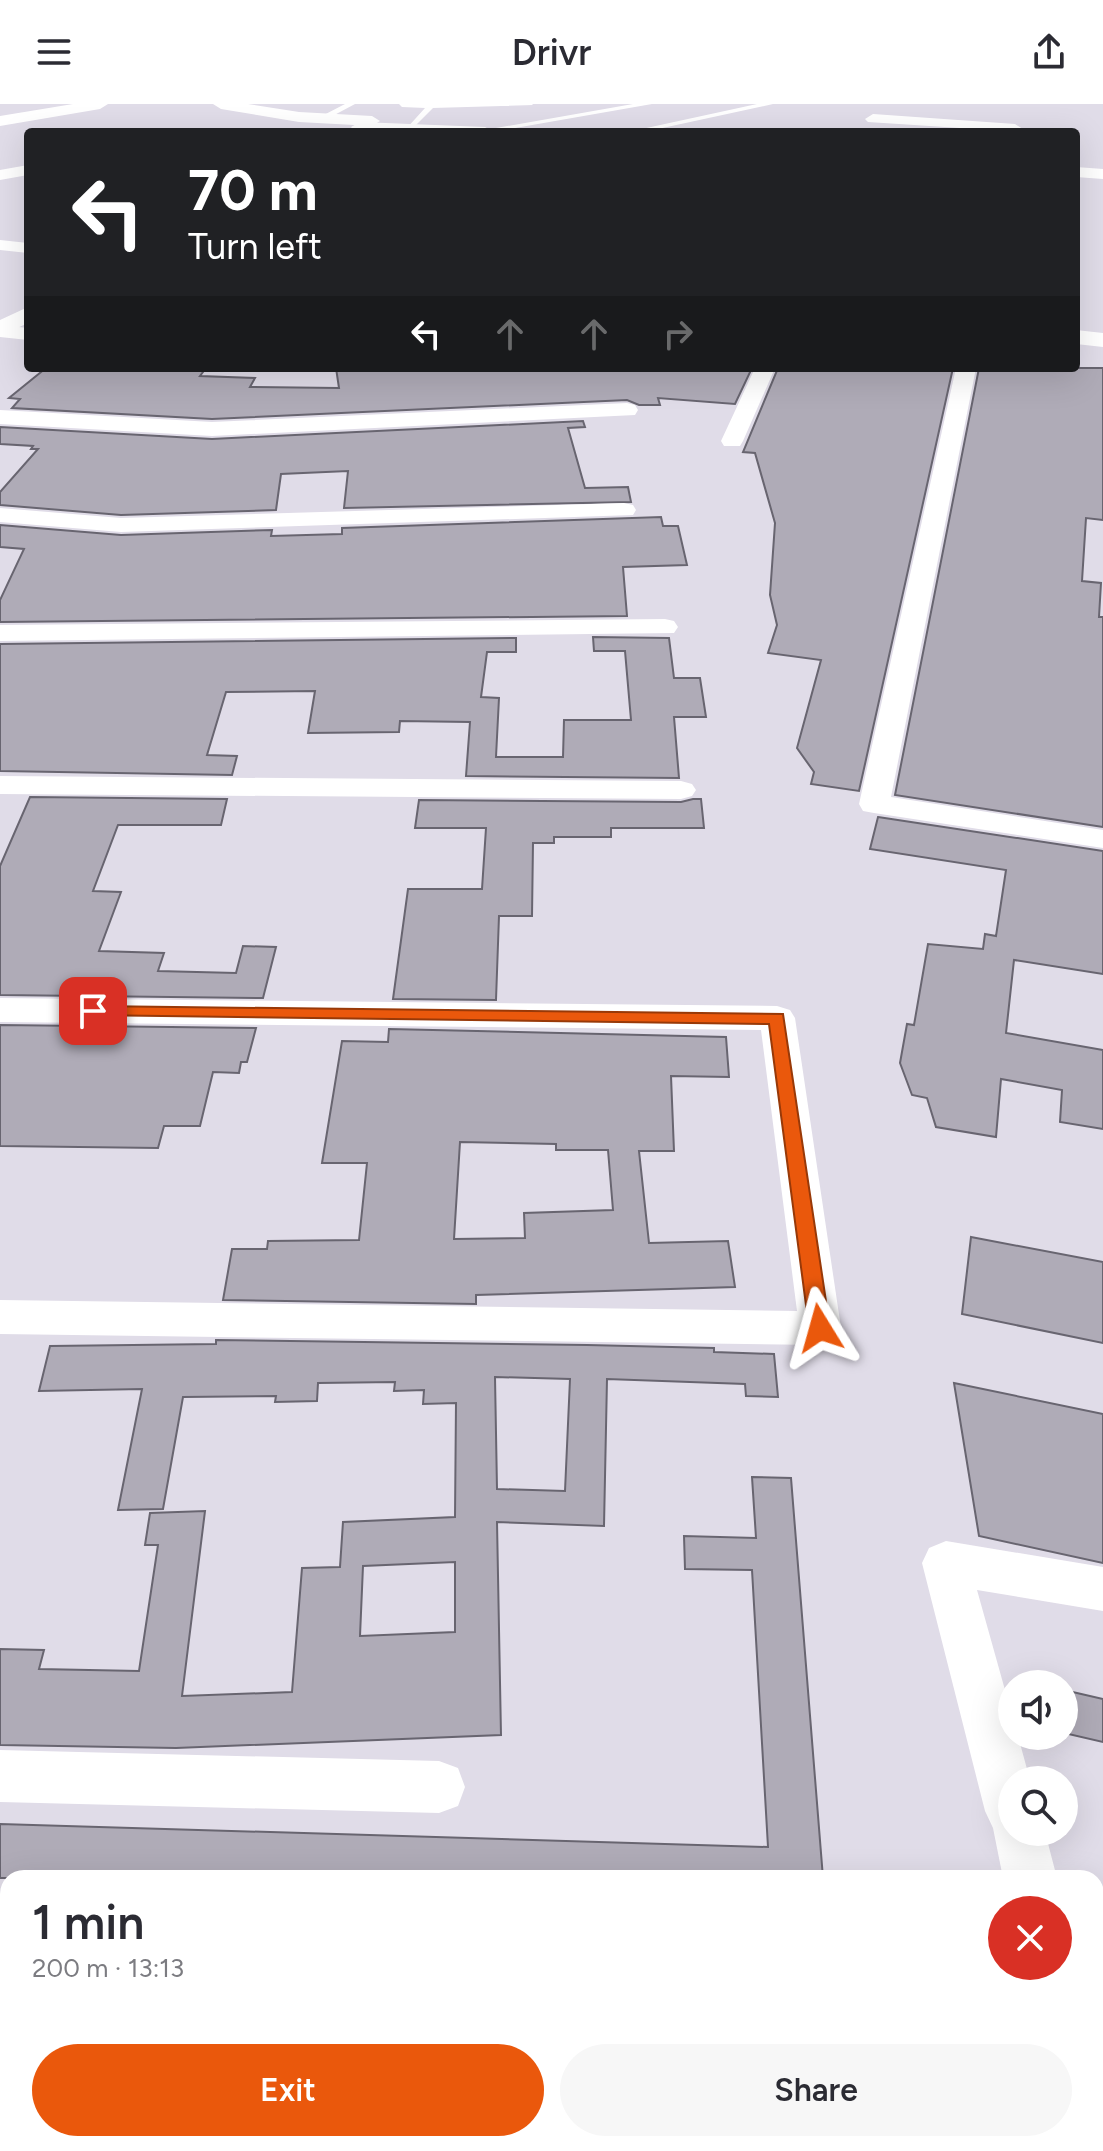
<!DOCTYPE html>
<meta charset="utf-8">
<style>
body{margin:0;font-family:Figtree,sans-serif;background:#f7f7f7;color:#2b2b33;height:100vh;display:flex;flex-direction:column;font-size:30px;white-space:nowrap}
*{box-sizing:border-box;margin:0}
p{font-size:26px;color:#7c7c81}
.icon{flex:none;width:44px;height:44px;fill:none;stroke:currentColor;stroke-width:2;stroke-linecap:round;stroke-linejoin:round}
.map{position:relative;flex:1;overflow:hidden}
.side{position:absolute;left:0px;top:1766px;width:1104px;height:282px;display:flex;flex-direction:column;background:#fff;border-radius:24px 24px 0 0;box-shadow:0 8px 32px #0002}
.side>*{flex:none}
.guide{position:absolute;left:24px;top:24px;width:1056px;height:244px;border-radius:8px;box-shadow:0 8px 32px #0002;background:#202124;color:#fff;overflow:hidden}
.controls{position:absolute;left:998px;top:1566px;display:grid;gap:16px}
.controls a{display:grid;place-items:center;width:80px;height:80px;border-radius:50%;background:#fff;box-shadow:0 8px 32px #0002;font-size:40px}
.pin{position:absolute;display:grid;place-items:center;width:68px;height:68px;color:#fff;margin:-34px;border-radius:16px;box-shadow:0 4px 12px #0006}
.me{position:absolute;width:88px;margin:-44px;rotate:352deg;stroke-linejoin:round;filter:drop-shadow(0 0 6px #0008)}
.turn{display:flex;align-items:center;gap:28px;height:168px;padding:0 32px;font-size:36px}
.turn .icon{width:104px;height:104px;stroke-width:2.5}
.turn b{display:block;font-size:56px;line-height:68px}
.lanes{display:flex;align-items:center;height:76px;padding:0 32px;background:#0003;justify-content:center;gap:40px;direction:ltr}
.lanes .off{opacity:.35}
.round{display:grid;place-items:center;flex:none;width:84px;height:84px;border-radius:42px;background:#f7f7f7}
.head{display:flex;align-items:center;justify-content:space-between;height:136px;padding:0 32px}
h1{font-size:48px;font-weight:600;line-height:60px}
.action{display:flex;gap:16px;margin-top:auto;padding:16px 32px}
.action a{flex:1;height:92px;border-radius:48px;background:#ea580c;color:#fff;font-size:32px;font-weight:600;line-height:92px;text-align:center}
.action a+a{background:#f7f7f7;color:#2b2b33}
header{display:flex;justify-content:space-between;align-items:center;height:104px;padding:0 32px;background:#fff;font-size:36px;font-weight:600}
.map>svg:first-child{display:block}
.building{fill:#afabb7;stroke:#686570;stroke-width:2;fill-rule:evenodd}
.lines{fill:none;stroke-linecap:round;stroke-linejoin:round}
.service{fill:#fff;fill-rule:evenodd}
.minor{fill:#fff;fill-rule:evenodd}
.tertiary{fill:#fff;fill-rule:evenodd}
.route{fill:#ea580c;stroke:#983908;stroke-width:2}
</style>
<header><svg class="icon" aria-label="menu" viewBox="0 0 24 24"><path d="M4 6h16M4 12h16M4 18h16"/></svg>Drivr<svg class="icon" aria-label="share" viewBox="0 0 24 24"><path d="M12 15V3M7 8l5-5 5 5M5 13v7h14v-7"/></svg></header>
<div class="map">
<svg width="1103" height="2047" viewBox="0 0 1103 2047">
<rect width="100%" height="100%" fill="#e0dce8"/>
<path class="building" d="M46 264H206L200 272 255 274 250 283 339 284 336 264H752L735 300 658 294 660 301H639L627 296 212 315 12 304 20 295 9 294Z
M778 264 841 267 842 264H953L859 687 811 680 814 668 797 644 821 556 768 549 777 521 770 491 775 419 755 349 743 348Z
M979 264H1103V416L1086 414 1082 477 1101 479 1099 513H1103V723L895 691Z
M583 317 585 323 568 324 585 384 628 383 631 398 344 404 348 367 281 370 276 406 121 411 0 401V388L38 345H31L33 342 0 340V323L212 335Z
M661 413 663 422H678L687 461 623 463 627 512 0 518V496L24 445 0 443V421L121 431 272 426 271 432 342 430V424Z
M593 533 669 534 674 574H700L706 613H674L679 674 466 672 470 618 400 617 399 628 308 629 315 587 226 588 207 651 237 652 232 671 0 667V540L516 534V548H487L481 593 499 594 496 653H563L564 616H631L625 547H594Z
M30 693 227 695 221 721H118L93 787 121 788 99 847 164 849 158 867 236 869 243 842 276 843 263 894 0 891V762Z
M693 695H701L704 724H611V733H554V739H533L532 812H499L496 896 393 895 408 785H482L486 724H415L419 696 681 698Z
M878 713 1103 747V870L1014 856 1006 929 1103 946V1025L1060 1018 1062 986 1001 975 996 1033 936 1023 927 994 912 991 900 959 907 920 914 921 928 840 983 845 985 830 996 832 1006 766 870 745Z
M0 921 256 924 247 958H241L239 969 213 968 200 1022H164L158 1044 0 1042Z
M389 925 726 933 729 973 671 972 674 1047H639L649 1139 728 1137 735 1183 476 1191V1200L223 1196 232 1145H267L268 1137 359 1136 367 1059H322L342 937 388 938ZM460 1038 556 1040V1046H608L613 1106 524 1109 525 1134 454 1135Z
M971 1133 1103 1158V1239L962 1210Z
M216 1236 587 1241 714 1244V1248L774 1250 778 1293 746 1292 745 1280 607 1275 604 1422 497 1418 501 1631 176 1644 0 1641V1545L44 1546 39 1565 139 1567 158 1441H145L150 1409 205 1407 182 1592 292 1588 302 1464 340 1463 343 1418 455 1413 456 1299 423 1300 424 1286 394 1287 395 1278 318 1279 317 1297 275 1298 276 1292 183 1293 163 1405 118 1406 142 1285 39 1287 50 1242 216 1240ZM495 1273 570 1275 565 1387 497 1385ZM455 1458V1528L360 1532 363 1462Z
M954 1279 1103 1310V1459L979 1432Z
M752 1373 791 1374 823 1774H0V1720L768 1743 752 1466 685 1465 684 1432 756 1434Z
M1064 1586 1103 1595V1638L1064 1629Z"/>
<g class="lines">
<path class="service" d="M345 0H355L325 16 318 14Z
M399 0H532L533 1 433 4 410 27 406 25 425 4 402 3Z
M633 0H652L492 28 479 27Z
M757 0H773L644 28H628Z"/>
<path class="minor" d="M73 0H108L100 5 0 22V12Z
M213 0H248L299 8 372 12 380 17 372 22 299 18 221 5Z
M873 10 1015 20 1023 25 1021 28 868 18 865 15Z
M28 61V71L0 76V66Z
M1076 63 1103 65V75L1076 73Z
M0 136 28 139V149L0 146Z
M0 221 28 224V236L0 233Z
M755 264H775L743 337 740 342H724L721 337Z
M956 264H976L891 693 1103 726V744L874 709 863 707 859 700Z
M627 299 635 301 638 306 635 311 212 332 0 320V306L212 318Z
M624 399 633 401 636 406 633 411 121 428 0 418V404L121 414Z
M665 515 674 517 678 523 674 529 0 537V521Z
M0 672 681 677 692 680 696 686 692 692 681 695 0 690Z
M0 894 777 902 790 906 795 914 841 1224 835 1236 820 1241 0 1230V1196L797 1207 761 926 0 918Z
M946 1437 1103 1463V1507L977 1486 1012 1611V1632H1018L1030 1676H1012V1728H1045L1057 1774H1003L993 1724 985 1707 922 1459 929 1444Z
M0 1646 439 1657 458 1664 465 1683 458 1702 439 1709 0 1698Z
M1096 1992 1103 1995V2047H1073L1071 2040H1096Z"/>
<path class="tertiary" d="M360 18 485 23 494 28 354 27 351 23Z
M28 203V219L0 232V216Z
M1076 226 1103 229V243L1076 240Z"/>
</g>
<path class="route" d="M93 902 783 910 830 1224 827 1230H812L809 1224 769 920 87 911 85 907 87 903Z"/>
</svg>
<div class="controls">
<a><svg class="icon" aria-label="sound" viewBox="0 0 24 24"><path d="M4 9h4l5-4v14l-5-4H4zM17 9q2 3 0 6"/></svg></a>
<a><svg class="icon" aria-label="search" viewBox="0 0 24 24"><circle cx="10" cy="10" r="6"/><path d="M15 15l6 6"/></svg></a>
</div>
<div class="pin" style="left:93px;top:907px;background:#d93025"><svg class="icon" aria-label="arrive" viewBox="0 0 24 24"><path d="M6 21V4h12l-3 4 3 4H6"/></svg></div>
<svg class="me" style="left:820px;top:1224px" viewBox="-20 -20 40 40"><path d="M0-17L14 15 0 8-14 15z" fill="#ea580c" stroke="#fff" stroke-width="4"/></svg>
<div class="guide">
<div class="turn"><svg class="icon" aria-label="left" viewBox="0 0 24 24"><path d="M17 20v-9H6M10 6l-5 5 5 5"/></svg><div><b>70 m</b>Turn left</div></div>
<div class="lanes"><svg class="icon" aria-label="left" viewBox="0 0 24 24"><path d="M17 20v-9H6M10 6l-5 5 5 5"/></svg><svg class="icon off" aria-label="ahead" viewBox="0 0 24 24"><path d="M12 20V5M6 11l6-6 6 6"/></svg><svg class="icon off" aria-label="ahead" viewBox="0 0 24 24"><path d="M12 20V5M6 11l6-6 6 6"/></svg><svg class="icon off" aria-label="right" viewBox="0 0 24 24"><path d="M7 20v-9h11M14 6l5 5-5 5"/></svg></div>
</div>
<section class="side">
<div class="head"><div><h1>1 min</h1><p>200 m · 13:13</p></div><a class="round" style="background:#d93025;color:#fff"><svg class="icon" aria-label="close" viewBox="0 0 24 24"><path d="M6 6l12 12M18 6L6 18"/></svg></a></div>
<div class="action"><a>Exit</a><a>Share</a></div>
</section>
</div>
